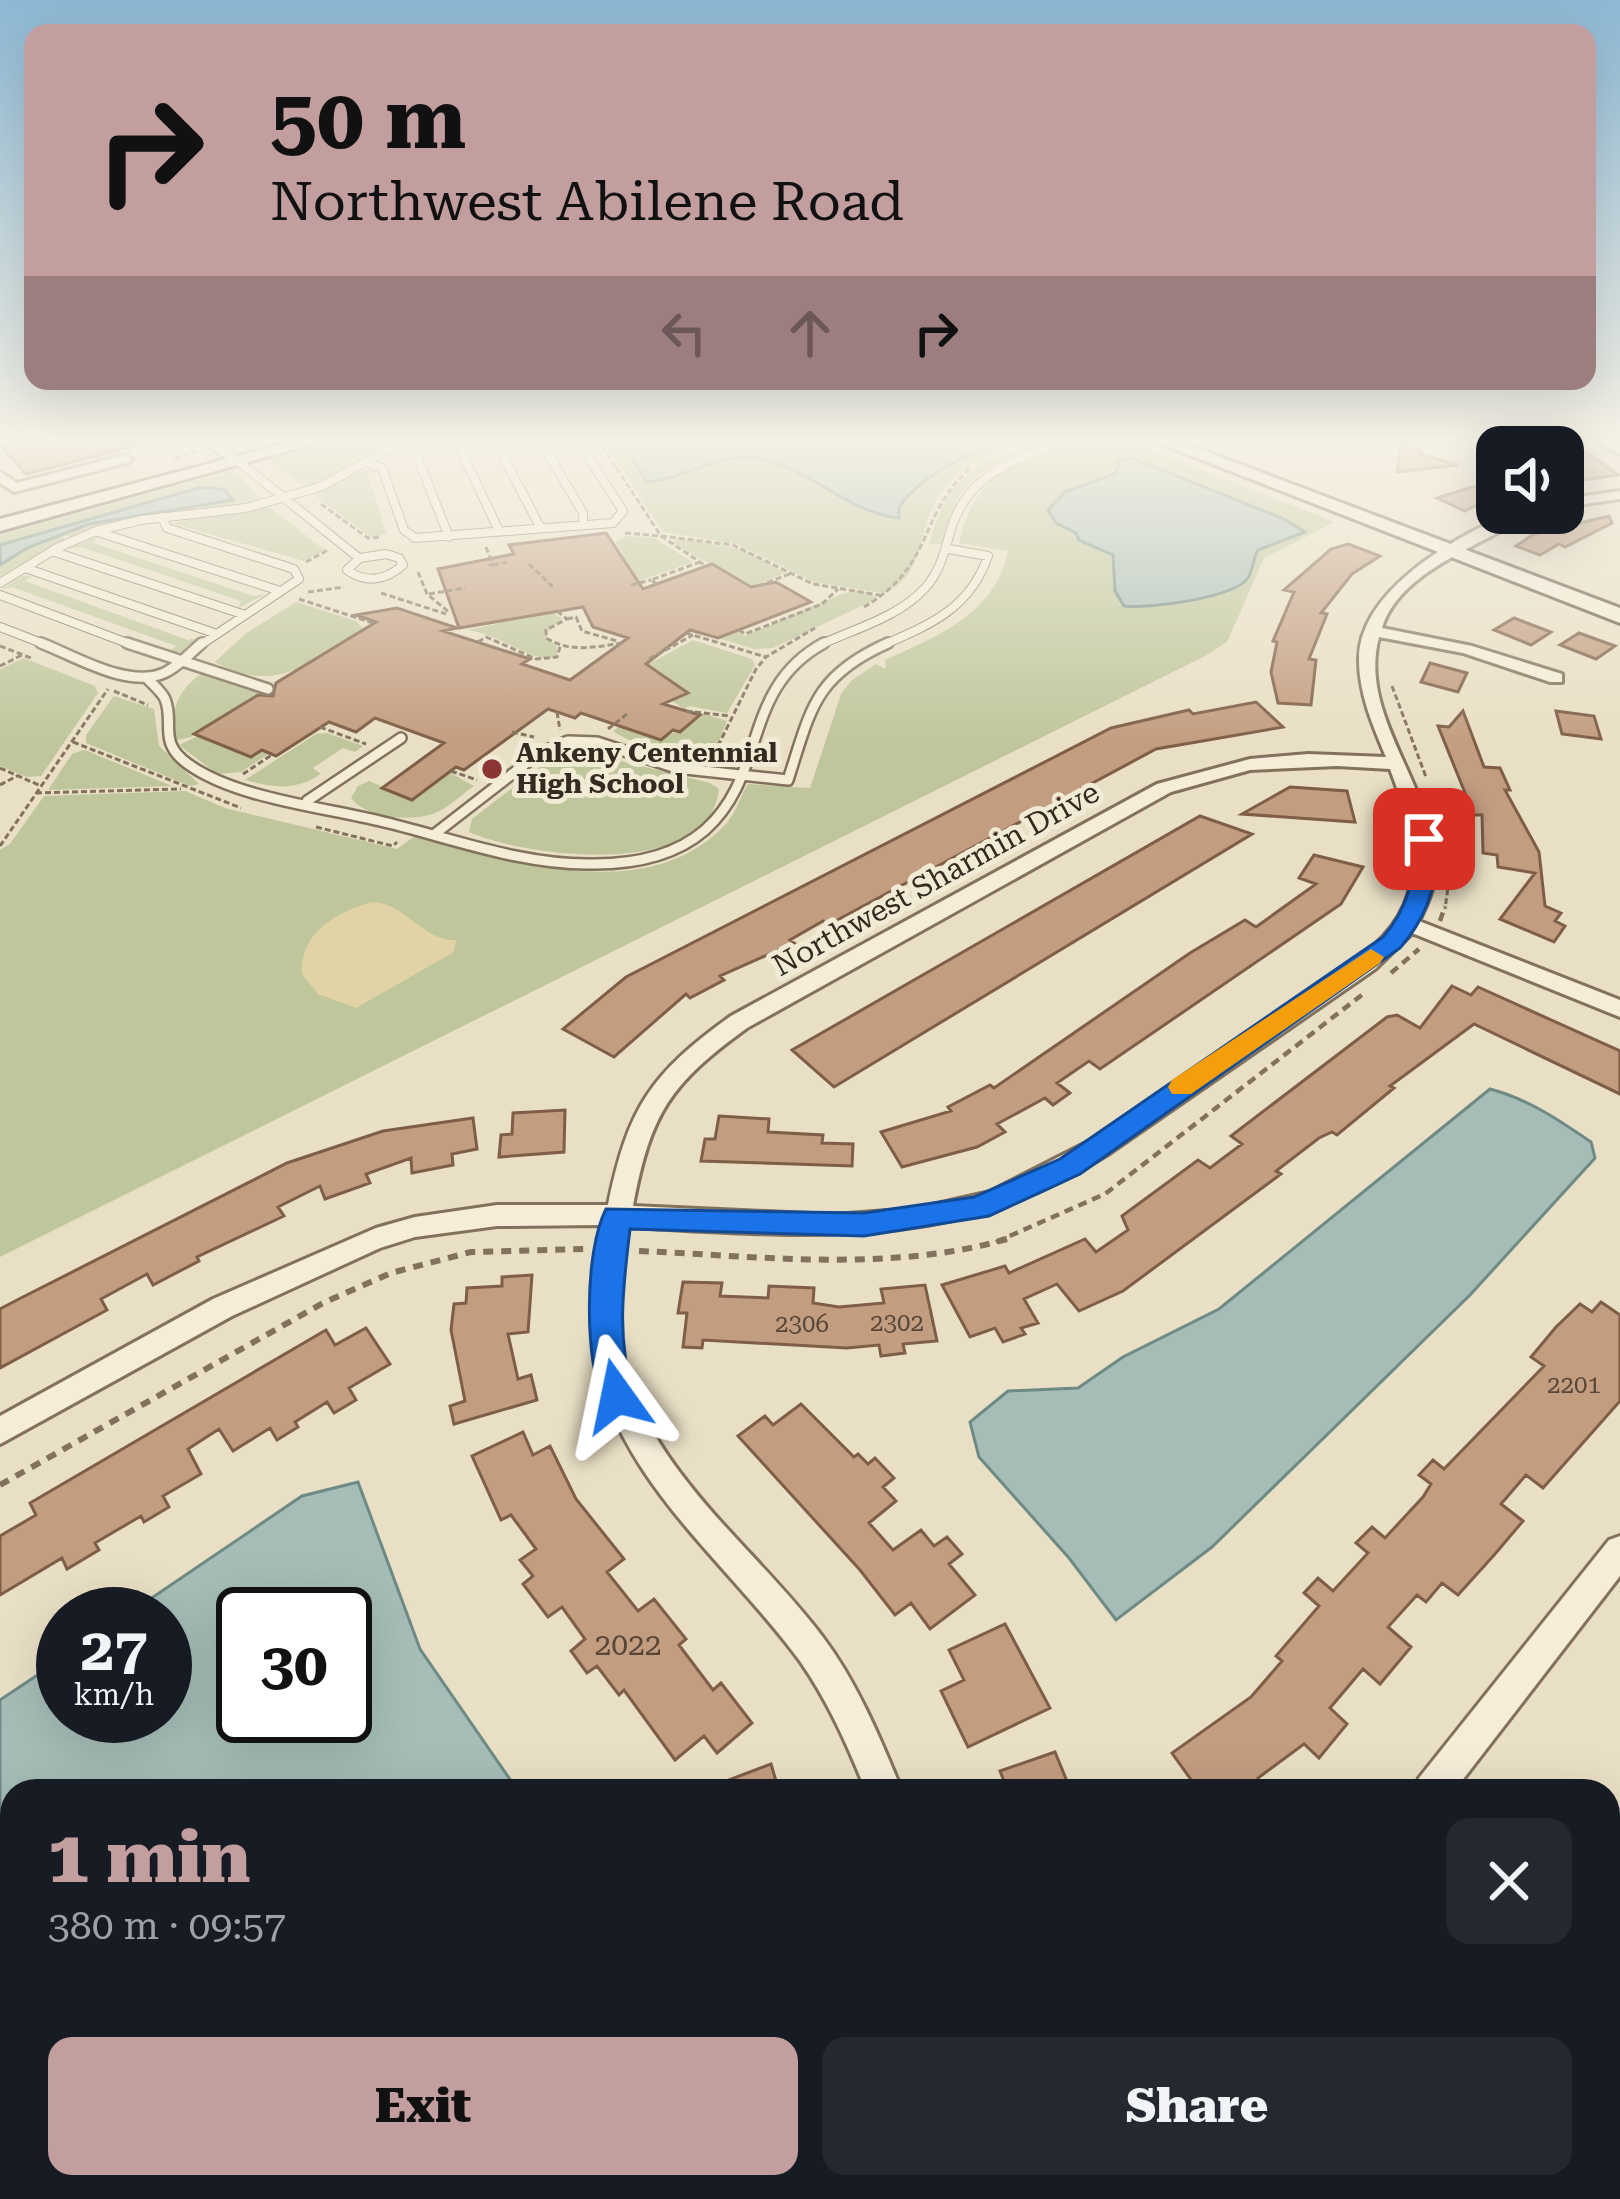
<!DOCTYPE html>
<meta charset="utf-8">
<style>
body{margin:0;font-family:"Roboto Serif",serif;background:#242831;color:#f1f3f6;height:100vh;display:flex;flex-direction:column;font-size:45px;white-space:nowrap}
*{box-sizing:border-box;margin:0}
p{font-size:39px;color:#9ea1a6}
.icon{flex:none;width:66px;height:66px;fill:none;stroke:currentColor;stroke-width:2;stroke-linecap:round;stroke-linejoin:round}
.map{position:relative;flex:1;overflow:hidden}
.panel{position:absolute;left:0px;top:1779px;width:1620px;height:420px;display:flex;flex-direction:column;background:#171b24;border-radius:36px 36px 0 0;box-shadow:0 12px 48px #0002}
.panel>*{flex:none}
.banner{position:absolute;left:24px;top:24px;width:1572px;height:366px;border-radius:24px;box-shadow:0 12px 48px #0002;background:#c39e9f;color:#111;overflow:hidden}
.controls{position:absolute;left:1476px;top:426px;display:grid;gap:24px}
.controls a{display:grid;place-items:center;width:108px;height:108px;border-radius:24px;background:#171b24;box-shadow:0 12px 48px #0002;font-size:60px}
.speed{position:absolute;left:36px;top:1587px;display:flex;gap:24px;font-size:60px;font-weight:700;text-align:center}
.speed>*{display:grid;place-content:center;width:156px;height:156px;border-radius:50%;background:#171b24;box-shadow:0 12px 48px #0002;line-height:1}
.speed small{font-size:30px;font-weight:400}
.speed .limit{border:6px solid #111;border-radius:18px;background:#fff;color:#111}
.pin{position:absolute;display:grid;place-items:center;width:102px;height:102px;color:#fff;margin:-51px;border-radius:24px;box-shadow:0 6px 18px #0006}
.me{position:absolute;width:132px;margin:-66px;rotate:348deg;stroke-linejoin:round;filter:drop-shadow(0 0 9px #0008)}
.turn{display:flex;align-items:center;gap:42px;height:252px;padding:0 48px;font-size:54px}
.turn .icon{width:156px;height:156px;stroke-width:2.5}
.turn b{display:block;font-size:84px;line-height:102px}
.lanes{display:flex;align-items:center;height:114px;padding:0 48px;background:#0003;justify-content:center;gap:60px;direction:ltr}
.lanes .off{opacity:.35}
.round{display:grid;place-items:center;flex:none;width:126px;height:126px;border-radius:24px;background:#242831}
.summary{display:flex;align-items:center;justify-content:space-between;height:204px;padding:0 48px}
h1{font-size:72px;font-weight:800;line-height:90px;color:#c39e9f}
.primary-button{display:flex;gap:24px;margin-top:auto;padding:24px 48px}
.primary-button a{flex:1;height:138px;border-radius:24px;background:#c39e9f;color:#111;font-size:48px;font-weight:800;line-height:138px;text-align:center}
.primary-button a+a{background:#242831;color:#f1f3f6}
.map>svg:first-child{display:block}
.green{fill:#bfc69b}
.sand{fill:#e2d3a6}
.water{fill:#a6bdb7;stroke:#6e8a84;stroke-width:3;fill-rule:evenodd}
.building{fill:#c39d80;stroke:#7e5e46;stroke-width:3}
.lines{fill:none;stroke-linecap:round;stroke-linejoin:round}
.service-far1-casing{stroke:#82725d;stroke-width:10}
.service-casing{stroke:#82725d;stroke-width:14}
.minor-casing{stroke:#82725d;stroke-width:6}
.secondary-casing{stroke:#645341;stroke-width:6}
.path-far2{stroke:#82725d;stroke-width:3;stroke-dasharray:6 3;stroke-linecap:butt}
.path-far1{stroke:#82725d;stroke-width:4.5;stroke-dasharray:9 6;stroke-linecap:butt}
.path{stroke:#82725d;stroke-width:6;stroke-dasharray:10 8;stroke-linecap:butt}
.service-far1{stroke:#f5edd8;stroke-width:8}
.service{stroke:#f5edd8;stroke-width:9}
.minor{fill:#f5edd8;fill-rule:evenodd}
.secondary{fill:#f5edd8;fill-rule:evenodd}
.route{fill:#1a73e8;stroke:#114b97;stroke-width:3}
.slow{fill:#f59e0b}
.poi-dot{fill:#8a3634;stroke:#f1ead4;stroke-width:4.5}
.labels{text-anchor:middle;stroke-width:10;stroke-linejoin:round;paint-order:stroke}
.number-label{font-size:24px;fill:#584738}
.far-poi-label{font-size:27px;font-weight:bold;fill:#342a20;stroke:#f1ead4;text-anchor:start}
.street-label{font-size:30px;fill:#342a20;stroke:#f1ead4}
.near-number-label{font-size:30px;fill:#584738}
</style>
<div class="map">
<svg width="1620" height="2199" viewBox="0 0 1620 2199">
<rect width="100%" height="100%" fill="#e9dfc5"/>
<path class="green" d="M356 438H421L376 452 306 488 269 460Z
M601 438H1036C1001 450 959 464 938 497 917 529 926 577 883 593L814 582 737 544 663 532Z
M1045 438H1060C992 464 961 468 941 544H929C948 473 979 462 1045 438Z
M1095 438H1116L1143 447 1335 522 1264 558 1227 642 1205 656 0 1257V850L10 844 44 796 185 791 225 808 397 849 415 836C513 860 646 908 725 825 736 813 740 797 748 784L810 788 841 694 852 680 876 664 886 669 885 660C938 636 995 614 1008 551L959 543C980 457 1024 465 1095 438Z
M234 470 261 499 202 511 203 505 233 499 230 492 155 500 0 545V535Z
M362 470 377 471 367 474 387 534 371 537 312 493Z
M200 505 198 510 70 537 61 535 65 540 0 576V565C60 524 130 514 200 505Z
M269 507 325 550 304 561 171 523Z
M626 536 654 538 693 562 630 584 633 572 615 542Z
M97 537 94 543 253 596 266 594 238 608 241 601 81 547 67 549Z
M678 538 744 550 785 573 751 587 672 543Z
M22 576H32L25 581 188 640 201 637C191 646 182 657 169 652L176 646 12 587 1 590Z
M860 590 878 598 773 648 754 649 718 638 737 631 745 636C769 626 843 590 860 590Z
M296 602 356 621 364 629C310 662 277 696 215 662L245 634Z
M553 612 562 619 543 634 557 647V655L549 659C524 657 500 635 468 630Z
M693 640 752 659 755 665 727 713 689 706 684 709 671 700 687 692 647 665Z
M24 658 95 686 98 693 41 776 27 777 0 766V669Z
M204 672 265 692 191 737 177 740C168 710 179 688 204 672Z
M114 696 154 709 159 746 199 784 190 786 86 743V735Z
M691 710 727 721C722 732 718 751 708 757 693 766 625 741 613 731L620 726 661 740 697 720Z
M327 733 363 746 355 752 343 748 313 768 321 774C295 791 274 788 245 780L316 734Z
M198 736 262 750 270 753 241 772 217 774 179 745Z
M572 749 710 783 719 789C709 881 525 857 469 832L472 819 532 773 559 782 535 770Z
M83 750H85L172 786 48 790 72 754Z
M449 772 474 786C461 795 447 809 433 814 411 821 367 819 351 798L358 786 369 781 412 799Z"/>
<path class="sand" d="M372 902C404 902 424 942 456 940L454 952 356 1008 318 994 302 974C299 933 337 912 372 902Z"/>
<path class="water" d="M620 438H1006C968 455 925 471 899 507V518C847 513 808 466 758 458 719 452 684 479 647 482Z
M1132 458 1284 519 1305 532 1258 550C1253 559 1253 570 1248 578 1234 598 1148 609 1124 606L1115 591 1113 555 1079 540 1076 533 1056 523 1048 510 1066 491 1115 474 1120 460Z
M202 487 225 490 233 500 89 524 27 548 0 565V545Z
M1490 1089C1528 1099 1559 1120 1591 1142L1595 1158 1470 1295 1212 1547 1116 1620 1069 1558 979 1457 970 1422 1008 1391 1078 1388 1123 1357 1219 1309Z
M358 1482 420 1649 518 1791H12V2040L0 2039V1700L63 1658V1716H165V1614H128L302 1496ZM345 1614V1716H243V1614Z"/>
<path class="building" d="M33 438H142L143 444 26 474 0 445Z
M1402 438H1421L1420 454 1458 465 1397 472Z
M1563 442 1592 456 1618 475 1563 483Z
M1497 479V495L1465 511 1437 498Z
M1609 516 1612 523 1565 547 1559 544 1540 555 1516 546 1534 534Z
M606 533 643 589 712 564 751 587 776 582 811 602 718 638 690 630 646 664 688 693 663 704 700 715 680 732 673 730 661 740 581 713 575 718 548 709 464 770 456 767 412 800 382 788 444 743 375 718 356 732 329 722 276 756 262 750 251 757 194 734 258 695 273 696 276 683 376 622 356 615 397 608 457 628 443 631 530 659 522 664 570 680 628 638 593 627 583 607 459 628 438 569 514 554 509 545Z
M1348 544 1380 556 1352 574 1321 613 1327 614 1309 659 1316 660 1311 705 1278 703 1271 672 1277 642 1273 641 1294 592 1284 590 1331 549Z
M1514 618 1551 632 1531 645 1494 630Z
M1579 633 1615 646 1596 659 1560 645Z
M1430 663 1467 673 1458 692 1421 682Z
M1256 702 1283 727 1156 749 828 925 823 921 790 940 794 943 720 976 724 980 690 998 686 994 614 1057 563 1029 626 977 1111 728 1189 710 1193 714Z
M1463 711 1484 767 1500 768 1510 790H1505L1539 852 1545 906 1561 913 1555 921 1565 926 1554 942 1500 919 1535 873 1498 867 1497 855 1483 853 1482 815H1474L1438 726 1449 727Z
M1556 711 1594 716 1601 739 1562 734Z
M1290 787 1347 791 1355 822 1242 814Z
M1200 816 1252 834 834 1087 792 1050Z
M1314 855 1363 867 1341 904 1100 1069 1089 1061 1057 1083 1070 1093 1053 1105 1045 1098 997 1124 1005 1132 977 1147 902 1167 881 1132 951 1111 948 1107 990 1085 994 1088 1190 953 1245 920 1256 927 1316 884 1299 878Z
M1452 986 1471 995 1478 987 1620 1051V1094L1474 1024 1390 1086 1394 1088 1337 1135 1332 1132 1319 1138 1276 1171 1281 1174 1123 1291 1079 1311 1057 1284 1024 1299 1038 1323 1021 1328 1025 1334 1003 1342 995 1328 970 1337 942 1285 1005 1266 1009 1273 1085 1239 1096 1252 1128 1230 1122 1216 1198 1160 1210 1168 1242 1144 1231 1136 1387 1017 1397 1015 1420 1028Z
M565 1110 564 1152 499 1157 501 1135 512 1134 513 1113Z
M719 1116 769 1119 768 1132 823 1135 822 1143 853 1144 852 1166 701 1161 705 1139H715Z
M473 1118 477 1149 452 1154 453 1165 412 1173 411 1158 366 1174 370 1183 325 1199 320 1186 278 1207 284 1216 197 1257 199 1261 153 1285 147 1274 101 1299 107 1310 0 1368V1309L19 1299 287 1163 383 1131Z
M532 1275 528 1332 508 1334 518 1379 531 1375 537 1400 454 1424 450 1406 465 1401 451 1330 454 1304 466 1303 467 1288 502 1286V1277Z
M683 1282 722 1283 720 1296 768 1298 769 1286 814 1288 813 1303 839 1307 884 1303 881 1289 925 1285 937 1341 903 1344 905 1353 881 1356 879 1345 847 1348 703 1340 702 1348 683 1347 687 1313H678Z
M1601 1302 1620 1315V1401L1543 1488 1526 1475 1501 1504 1523 1521 1495 1554 1458 1595 1442 1583 1426 1602 1417 1595 1388 1627 1411 1647 1380 1684 1363 1669 1330 1708 1347 1724 1319 1758 1304 1744 1258 1778 1268 1791H1199L1172 1753 1251 1697 1282 1661 1276 1656 1319 1606 1304 1593 1318 1578 1333 1591 1368 1553 1356 1543 1372 1527 1385 1538 1423 1497 1431 1484 1419 1475 1433 1460 1444 1469 1544 1366 1531 1357 1556 1327 1580 1304 1592 1312Z
M366 1328 390 1364 349 1388 356 1400 334 1413 327 1402 295 1422 298 1427 277 1440 270 1428 233 1451 219 1429 188 1449 201 1474 163 1496 169 1507 144 1522 141 1516 95 1543 99 1550 67 1569 62 1558 0 1595V1536L36 1515 30 1503 326 1330 335 1345Z
M801 1404 854 1457 858 1454 868 1464 875 1458 894 1478 883 1487 896 1501 869 1523 893 1550 921 1530 934 1546 947 1537 962 1554 949 1564 975 1595 930 1629 911 1603 895 1615 860 1570 738 1436 765 1416 773 1425Z
M523 1432 533 1455 550 1446 576 1499 624 1559 607 1572 638 1611 654 1599 686 1639 679 1645 713 1690 721 1683 752 1723 717 1753 704 1736 675 1760 624 1690 619 1695 597 1666 587 1673 571 1651 585 1639 562 1607 548 1617 523 1584 533 1576 520 1560 536 1549 511 1515 501 1520 472 1456Z
M1005 1624 1050 1708 968 1747 941 1691 964 1680 949 1650Z
M1055 1752 1071 1791H1008L1000 1771Z
M771 1764 779 1791H705V1789Z"/>
<g class="lines">
<g class="service-far1-casing">
<path id="service-far1" d="M455 438 499 531
M494 438 540 527
M539 438 583 513V525
M407 444 415 451 449 537
M238 461 359 558
M365 462 382 468 404 530 415 538 613 523 623 511 576 438
M162 517 167 528 294 569 299 579 199 646
M98 532 280 591
M52 551 242 614
M386 554 399 558 403 565C386 580 366 584 347 570L360 558Z
M25 568 214 633
M0 583 57 548 96 531 141 520 246 508 320 487 390 449 437 438
M0 595 135 646
M0 627 49 646
M818 646C853 629 898 618 925 588 940 572 945 550 951 529 969 471 1020 457 1072 438
M881 646C929 625 970 609 988 556L949 549"/>
</g>
<g class="service-casing">
<path id="service" d="M41 643C75 656 128 689 164 673 178 667 190 653 202 643
M127 643 268 689
M147 678C152 684 162 692 165 699 175 723 157 742 188 764 235 798 322 807 380 821 448 837 523 866 594 864 632 864 675 856 705 830 768 774 741 688 824 643
M307 801 401 738
M436 833 538 754 568 741 597 742 676 768 788 780C811 709 814 676 888 643"/>
</g>
<g class="minor-casing">
<path id="minor" d="M199 438H213L245 461 233 464Z
M1591 438H1606L1620 445V454Z
M125 455 132 459 130 462 14 492 0 483V472L17 483Z
M1620 491V499L1563 507V499Z
M1512 513H1531C1487 544 1400 569 1382 628L1472 646 1562 674V682H1550L1463 653 1379 637C1356 723 1448 798 1433 885 1431 897 1424 910 1419 921L1620 1000V1017L1412 933 1375 969 1108 1154C952 1255 805 1235 629 1227 622 1265 615 1306 621 1345 641 1466 752 1543 822 1636 857 1682 880 1738 902 1791H866C848 1746 828 1701 800 1661 727 1561 609 1474 593 1343 588 1304 596 1264 603 1225L497 1226 415 1237 380 1248 232 1316 0 1444V1416L213 1299 376 1228 415 1217 497 1205H608C628 1108 650 1074 731 1016L1157 784 1250 759 1308 754 1386 757C1373 726 1359 694 1359 660 1358 591 1456 536 1512 513ZM1337 766 1390 769C1419 846 1431 903 1360 958L1090 1141 990 1192 915 1209 833 1215 633 1206C651 1112 670 1084 747 1028L1171 792 1250 770Z
M1620 1536V1576L1454 1791H1414L1419 1778 1609 1540Z
M888 2187H930L929 2199H887Z"/>
</g>
<g class="secondary-casing">
<path id="secondary" d="M306 438H334L0 531V519Z
M1146 438H1170L1620 608V623Z"/>
</g>
<path class="path-far2" d="M597 438 661 536 733 545 813 584 884 596
M1118 438 1135 443
M174 459 197 451
M321 504 368 538 382 537
M625 533 661 536 706 566
M486 547 493 565H488
M306 562 328 550
M529 564 554 588
M493 565 507 562
M418 572 427 594 450 613
M657 584 651 580 700 562
M631 585 651 580
M759 586 792 573
M308 592 344 587
M381 593 446 614
M429 594 465 588
M299 599 373 623
M864 607C935 565 916 519 969 469
M557 611 567 619 546 630V638C570 653 595 647 622 643
M567 619 576 617 582 631 617 641
M739 630 745 634 822 604 838 589
M686 633 766 657
M478 642 486 637 536 659 557 657 560 647
M0 646 31 658
M649 659 693 635
M0 666 22 655
M1392 686 1426 777
M114 691 148 705
M686 711 730 716
M557 712 560 730
M320 727 366 744
M608 729 627 714
M512 732 534 737
M73 742 241 808
M714 754 756 669 766 657 815 628
M0 768 41 786
M451 771 477 780
M243 774 273 754
M0 785 17 776
M36 793 181 789
M1438 810 1451 865 1445 909
M316 827 393 846 397 842
M0 846 108 689"/>
<path class="path-far1" d="M1440 921 1445 906
M1391 973 1419 949
M996 1242 1105 1194 1363 994"/>
<path class="path" d="M639 1251C760 1256 889 1273 1007 1239
M0 1485 323 1303 391 1273 471 1252 585 1249"/>
<use href="#service-far1" class="service-far1"/>
<use href="#service" class="service"/>
<use href="#minor" class="minor"/>
<use href="#secondary" class="secondary"/>
</g>
<linearGradient id="sky" x2="0" y2="1"><stop stop-color="#8db8d4"/><stop offset="0.59" stop-color="#f5f1e5"/><stop offset="1" stop-color="#f5f1e5" stop-opacity="0"/></linearGradient>
<rect width="1620" height="745" fill="url(#sky)"/>
<path class="route" d="M1424 833 1435 839C1440 880 1427 917 1400 948L1080 1174 989 1216 864 1236 630 1229C623 1288 616 1338 634 1396L629 1407 617 1411 605 1407C584 1362 584 1252 606 1209L864 1213 974 1197 1060 1159 1383 937C1407 910 1417 875 1413 839Z"/>
<path class="slow" d="M1371 949 1384 957 1380 963 1191 1094H1172L1168 1087 1172 1080Z"/>
<circle class="poi-dot" cx="492" cy="769" r="12"/>
<g class="labels">
<g class="number-label">
<text x="897" y="1331">2302</text>
<text x="802" y="1332">2306</text>
<text x="1574" y="1393">2201</text>
</g>
<g class="far-poi-label">
<text x="516" y="762">Ankeny Centennial<tspan x="516" dy="31">High School</tspan></text>
</g>
<g class="street-label">
<text transform="translate(936 879) rotate(-29)" y="10">Northwest Sharmin Drive</text>
</g>
<g class="near-number-label">
<text x="628" y="1655">2022</text>
</g>
</g>
</svg>
<div class="controls">
<a><svg class="icon" aria-label="sound" viewBox="0 0 24 24"><path d="M4 9h4l5-4v14l-5-4H4zM17 9q2 3 0 6"/></svg></a>
</div>
<div class="speed"><div>27<small>km/h</small></div><div class="limit">30</div></div>
<div class="pin" style="left:1424px;top:839px;background:#d93025"><svg class="icon" aria-label="arrive" viewBox="0 0 24 24"><path d="M6 21V4h12l-3 4 3 4H6"/></svg></div>
<svg class="me" style="left:617px;top:1396px" viewBox="-20 -20 40 40"><path d="M0-17L14 15 0 8-14 15z" fill="#1a73e8" stroke="#fff" stroke-width="4"/></svg>
<div class="banner">
<div class="turn"><svg class="icon" aria-label="right" viewBox="0 0 24 24"><path d="M7 20v-9h11M14 6l5 5-5 5"/></svg><div><b>50 m</b>Northwest Abilene Road</div></div>
<div class="lanes"><svg class="icon off" aria-label="left" viewBox="0 0 24 24"><path d="M17 20v-9H6M10 6l-5 5 5 5"/></svg><svg class="icon off" aria-label="ahead" viewBox="0 0 24 24"><path d="M12 20V5M6 11l6-6 6 6"/></svg><svg class="icon" aria-label="right" viewBox="0 0 24 24"><path d="M7 20v-9h11M14 6l5 5-5 5"/></svg></div>
</div>
<section class="panel">
<div class="summary"><div><h1>1 min</h1><p>380 m · 09:57</p></div><a class="round"><svg class="icon" aria-label="close" viewBox="0 0 24 24"><path d="M6 6l12 12M18 6L6 18"/></svg></a></div>
<div class="primary-button"><a>Exit</a><a>Share</a></div>
</section>
</div>
